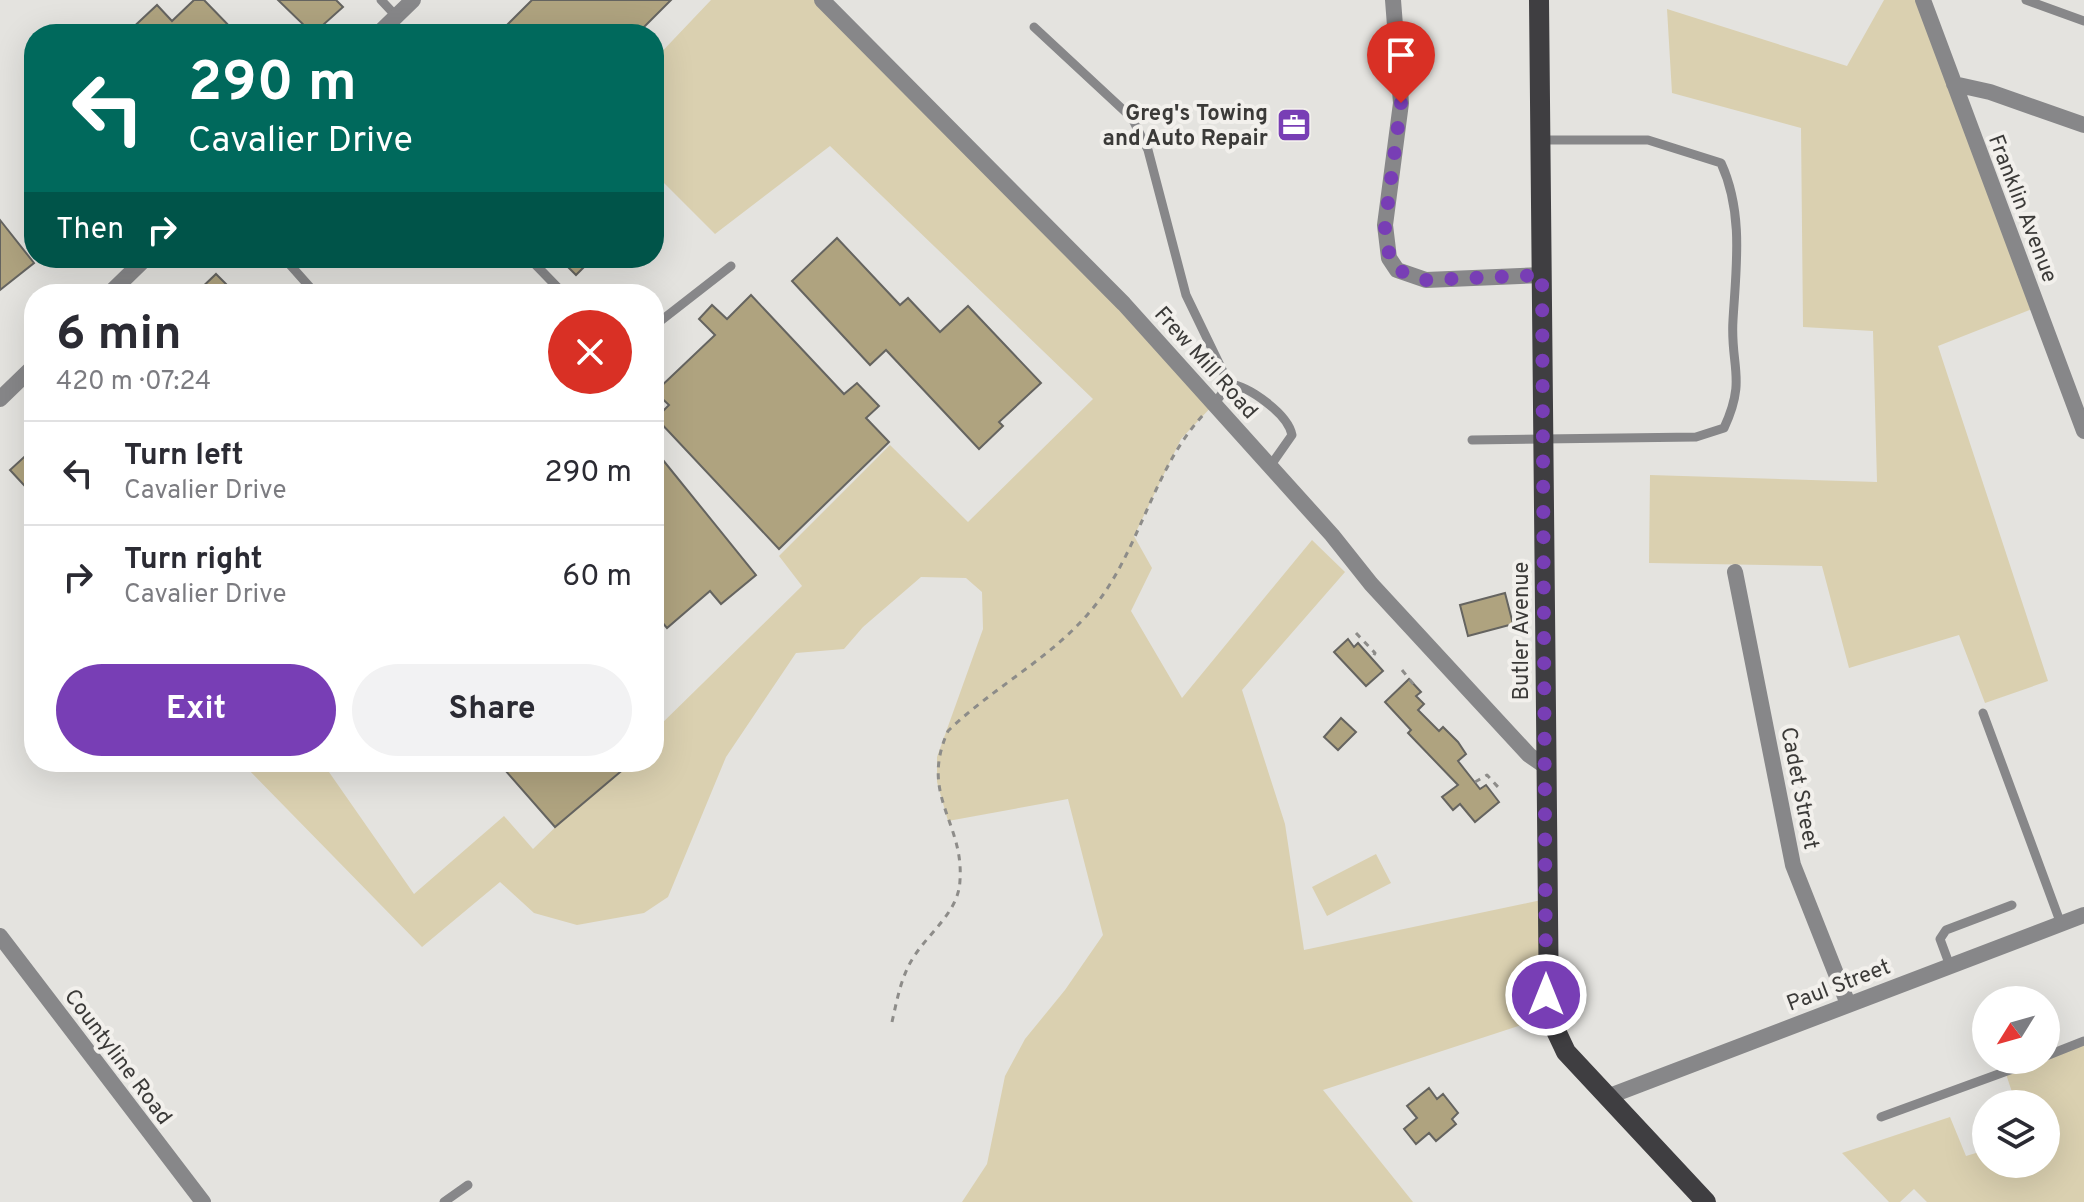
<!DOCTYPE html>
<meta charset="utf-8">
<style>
body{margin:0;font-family:Overpass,sans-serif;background:#f2f2f3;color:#2b2b33;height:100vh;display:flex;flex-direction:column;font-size:30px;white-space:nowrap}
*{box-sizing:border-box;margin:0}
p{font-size:26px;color:#7c7c81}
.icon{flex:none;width:44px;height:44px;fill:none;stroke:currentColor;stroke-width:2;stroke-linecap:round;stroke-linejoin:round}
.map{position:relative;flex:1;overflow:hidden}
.details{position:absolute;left:24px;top:284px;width:640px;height:488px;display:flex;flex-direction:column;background:#fff;border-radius:32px;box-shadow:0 8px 32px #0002}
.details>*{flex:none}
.top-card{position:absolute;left:24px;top:24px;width:640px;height:244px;border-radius:32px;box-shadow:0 8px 32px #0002;background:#00695c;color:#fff;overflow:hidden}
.needle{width:52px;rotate:233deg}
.fabs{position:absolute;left:1972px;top:986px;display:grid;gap:16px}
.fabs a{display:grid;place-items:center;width:88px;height:88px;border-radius:50%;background:#fff;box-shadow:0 8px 32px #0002;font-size:40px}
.pin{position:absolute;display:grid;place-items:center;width:68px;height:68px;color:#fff;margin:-82px -34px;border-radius:50% 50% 50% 0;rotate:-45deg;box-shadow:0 0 8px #0007}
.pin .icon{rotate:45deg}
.me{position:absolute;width:88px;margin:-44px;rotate:0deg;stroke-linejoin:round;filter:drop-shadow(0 0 6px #0008)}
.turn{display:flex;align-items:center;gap:28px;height:168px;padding:0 32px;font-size:36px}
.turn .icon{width:104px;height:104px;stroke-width:2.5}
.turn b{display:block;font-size:56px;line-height:68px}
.then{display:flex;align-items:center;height:76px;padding:0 32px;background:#0003;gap:16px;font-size:30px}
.round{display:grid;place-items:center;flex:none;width:84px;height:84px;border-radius:42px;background:#f2f2f3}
.overview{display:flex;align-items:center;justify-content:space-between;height:136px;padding:0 32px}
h1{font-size:48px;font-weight:700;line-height:60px}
.primary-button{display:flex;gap:16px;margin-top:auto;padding:16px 32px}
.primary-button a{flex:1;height:92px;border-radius:48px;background:#783eb5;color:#fff;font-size:32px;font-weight:700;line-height:92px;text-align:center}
.primary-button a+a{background:#f2f2f3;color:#2b2b33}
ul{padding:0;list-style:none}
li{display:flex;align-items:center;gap:24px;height:104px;padding:0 32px;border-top:2px solid #e1e1e2}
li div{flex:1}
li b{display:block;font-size:30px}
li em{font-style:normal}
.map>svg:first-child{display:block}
.green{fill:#dad0b0}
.building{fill:#afa37f;stroke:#656460;stroke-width:2}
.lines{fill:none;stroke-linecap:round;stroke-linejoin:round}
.path{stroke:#8d8c89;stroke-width:3;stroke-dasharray:6 6;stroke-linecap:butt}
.service{stroke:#878789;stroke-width:9}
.minor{stroke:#878789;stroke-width:16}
.tertiary{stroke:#878789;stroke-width:16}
.primary{stroke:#3f3e41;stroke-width:20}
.route{stroke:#783eb5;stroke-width:14;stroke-dasharray:0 25.2}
.labels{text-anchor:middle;stroke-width:8;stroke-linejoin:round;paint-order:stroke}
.poi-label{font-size:22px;font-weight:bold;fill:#3b3a38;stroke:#f2f0ec;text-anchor:end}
.street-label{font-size:22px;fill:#3b3a38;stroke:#f2f0ec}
</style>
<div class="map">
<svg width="2084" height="1202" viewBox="0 0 2084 1202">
<rect width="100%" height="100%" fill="#e4e3df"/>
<path class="green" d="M711 0H822L1215 403 1181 439 1134 536 1152 568 1131 611 1182 698 1312 540 1345 572 1242 690 1285 824 1304 950 1546 899 1549 1016 1323 1090 1413 1202H962L987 1164 1005 1076 1025 1039 1065 990 1103 935 1068 799 948 821 937 782V757L983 629 982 592 966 578 921 577 863 627 844 649 796 653 726 757 668 897 644 913 577 925 534 913 500 882 422 947 241 762H322L414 894 504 816 533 849 622 762H654V731L802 586 779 556 890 445 968 522 1093 399 830 146 715 234 654 173V60Z
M1884 0H1923L2037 307 1938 346 2048 681 1985 703 1959 635 1849 668 1822 566 1649 563 1650 475 1877 482 1873 331 1803 327 1801 128 1672 93 1667 9 1847 66Z
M1376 854 1391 883 1327 916 1312 887Z
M2084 1044V1202H1927L1914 1189 1900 1202H1889L1842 1153 1950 1117 1966 1156 1986 1150V1164H2046V1104H2016L2006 1074Z"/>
<path class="building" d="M194 0H204L237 34H126L157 5 172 21Z
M278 0H336L343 7 313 34Z
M532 0H671L637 34H498Z
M0 220 34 263 0 290Z
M837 238 900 305 908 298 940 332 968 306 1041 383 999 422 1003 426 979 449 886 350 870 365 792 281Z
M559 258H593L576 275Z
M216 274 236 294H195Z
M751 295 844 394 857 383 879 406 866 418 889 442 779 549 656 418 669 405 655 392 715 335 699 319 712 305 727 319Z
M34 448V496L10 470Z
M654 449 756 575 721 604 710 591 667 628 654 613Z
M1505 593 1513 624 1468 636 1460 605Z
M1348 639 1354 647 1358 643 1383 671 1366 686 1334 652Z
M1409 679 1421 692 1416 696 1424 704 1418 710 1439 731 1443 727 1458 742 1466 754 1458 761 1480 789 1486 785 1499 802 1475 822 1460 804 1453 810 1442 797 1458 785 1408 733 1411 730 1385 702Z
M1341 718 1356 732 1338 750 1324 737Z
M498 762H632L555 827Z
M1429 1088 1437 1099 1443 1094 1458 1113 1452 1119 1456 1124 1436 1141 1429 1133 1416 1144 1404 1129 1417 1118 1407 1106Z"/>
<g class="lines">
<path class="path" d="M1356 633 1375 653 1372 659
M1402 670 1414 685
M1475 782 1487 775 1498 787
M892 1022C897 1000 901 977 913 958 929 932 959 912 960 880 964 822 919 795 948 731 991 689 1048 660 1088 614 1140 555 1150 472 1204 414"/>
<path class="service" d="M381 0 396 16
M2026 0 2084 21
M1034 27 1132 118 1148 150 1186 295 1229 384
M284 258 316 294
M529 258 564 294
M654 326 731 266
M1215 403 1229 384C1249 386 1288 414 1292 435L1271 465
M1472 440 1696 437 1724 428C1747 379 1730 366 1733 320 1736 268 1744 213 1721 163L1648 140H1541
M1983 713 2061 924
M1950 966 1940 939 1946 930 2012 905
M2046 1056 2084 1041
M1881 1117 2037 1060
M444 1202 468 1185"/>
<path class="minor" d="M822 0 1124 304 1332 535 1371 584 1529 755 1545 766
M1393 0 1401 103 1385 225 1389 258 1397 270 1426 280 1542 275
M1923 0 2084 431
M1954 84 1990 92 2084 125
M1735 572 1793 865 1848 1004
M0 936 203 1202
M1607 1097 2084 915"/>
<path class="tertiary" d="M378 34 413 0
M109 294 146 258
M0 399 34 366"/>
<path class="primary" d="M1539 0 1549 1016 1566 1052 1706 1202"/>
</g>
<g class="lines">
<path class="route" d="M1401 103 1385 225V244L1397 270 1426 280 1542 275 1546 995"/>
</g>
<defs>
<g id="office-square" transform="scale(1.8)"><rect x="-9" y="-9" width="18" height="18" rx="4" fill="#783eb5" stroke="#f2f0ec"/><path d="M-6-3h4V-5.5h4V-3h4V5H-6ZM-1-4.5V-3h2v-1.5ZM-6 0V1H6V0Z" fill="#fff"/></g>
</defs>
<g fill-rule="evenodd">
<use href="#office-square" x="1294" y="125"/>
</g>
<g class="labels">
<g class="poi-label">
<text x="1268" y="120">Greg's Towing<tspan x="1268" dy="25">and Auto Repair</tspan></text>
</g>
<g class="street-label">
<text transform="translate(2024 208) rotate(69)" y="8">Franklin Avenue</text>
<text transform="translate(1207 362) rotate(48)" y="8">Frew Mill Road</text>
<text transform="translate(1520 631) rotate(-90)" y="8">Butler Avenue</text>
<text transform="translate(1801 788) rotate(79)" y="8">Cadet Street</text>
<text transform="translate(1838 984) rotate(-21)" y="8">Paul Street</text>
<text transform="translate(119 1056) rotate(53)" y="8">Countyline Road</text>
</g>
</g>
</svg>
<div class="fabs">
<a><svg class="needle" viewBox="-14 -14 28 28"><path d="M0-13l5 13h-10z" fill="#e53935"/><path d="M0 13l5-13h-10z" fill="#7c7c81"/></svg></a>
<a><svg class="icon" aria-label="layers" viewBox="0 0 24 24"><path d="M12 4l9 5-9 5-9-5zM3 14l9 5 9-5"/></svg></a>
</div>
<div class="pin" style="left:1401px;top:103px;background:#d93025"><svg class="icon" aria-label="arrive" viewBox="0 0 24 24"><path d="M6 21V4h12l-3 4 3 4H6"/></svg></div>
<svg class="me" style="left:1546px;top:995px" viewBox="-20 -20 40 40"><circle r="17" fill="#783eb5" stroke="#fff" stroke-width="3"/><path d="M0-11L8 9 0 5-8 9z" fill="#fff"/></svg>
<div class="top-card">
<div class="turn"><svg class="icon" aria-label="left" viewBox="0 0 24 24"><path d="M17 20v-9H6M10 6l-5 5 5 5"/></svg><div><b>290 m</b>Cavalier Drive</div></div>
<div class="then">Then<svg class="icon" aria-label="right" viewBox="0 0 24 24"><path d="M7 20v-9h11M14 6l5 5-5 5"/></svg></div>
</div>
<section class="details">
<div class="overview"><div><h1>6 min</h1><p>420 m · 07:24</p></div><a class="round" style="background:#d93025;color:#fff"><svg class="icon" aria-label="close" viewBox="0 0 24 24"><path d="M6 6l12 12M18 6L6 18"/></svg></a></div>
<ul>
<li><svg class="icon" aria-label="left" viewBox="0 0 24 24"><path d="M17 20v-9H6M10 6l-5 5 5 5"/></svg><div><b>Turn left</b><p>Cavalier Drive</p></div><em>290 m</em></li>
<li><svg class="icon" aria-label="right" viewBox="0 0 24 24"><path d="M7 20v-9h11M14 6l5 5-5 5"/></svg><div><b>Turn right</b><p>Cavalier Drive</p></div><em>60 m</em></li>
</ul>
<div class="primary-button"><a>Exit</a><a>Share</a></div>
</section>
</div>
